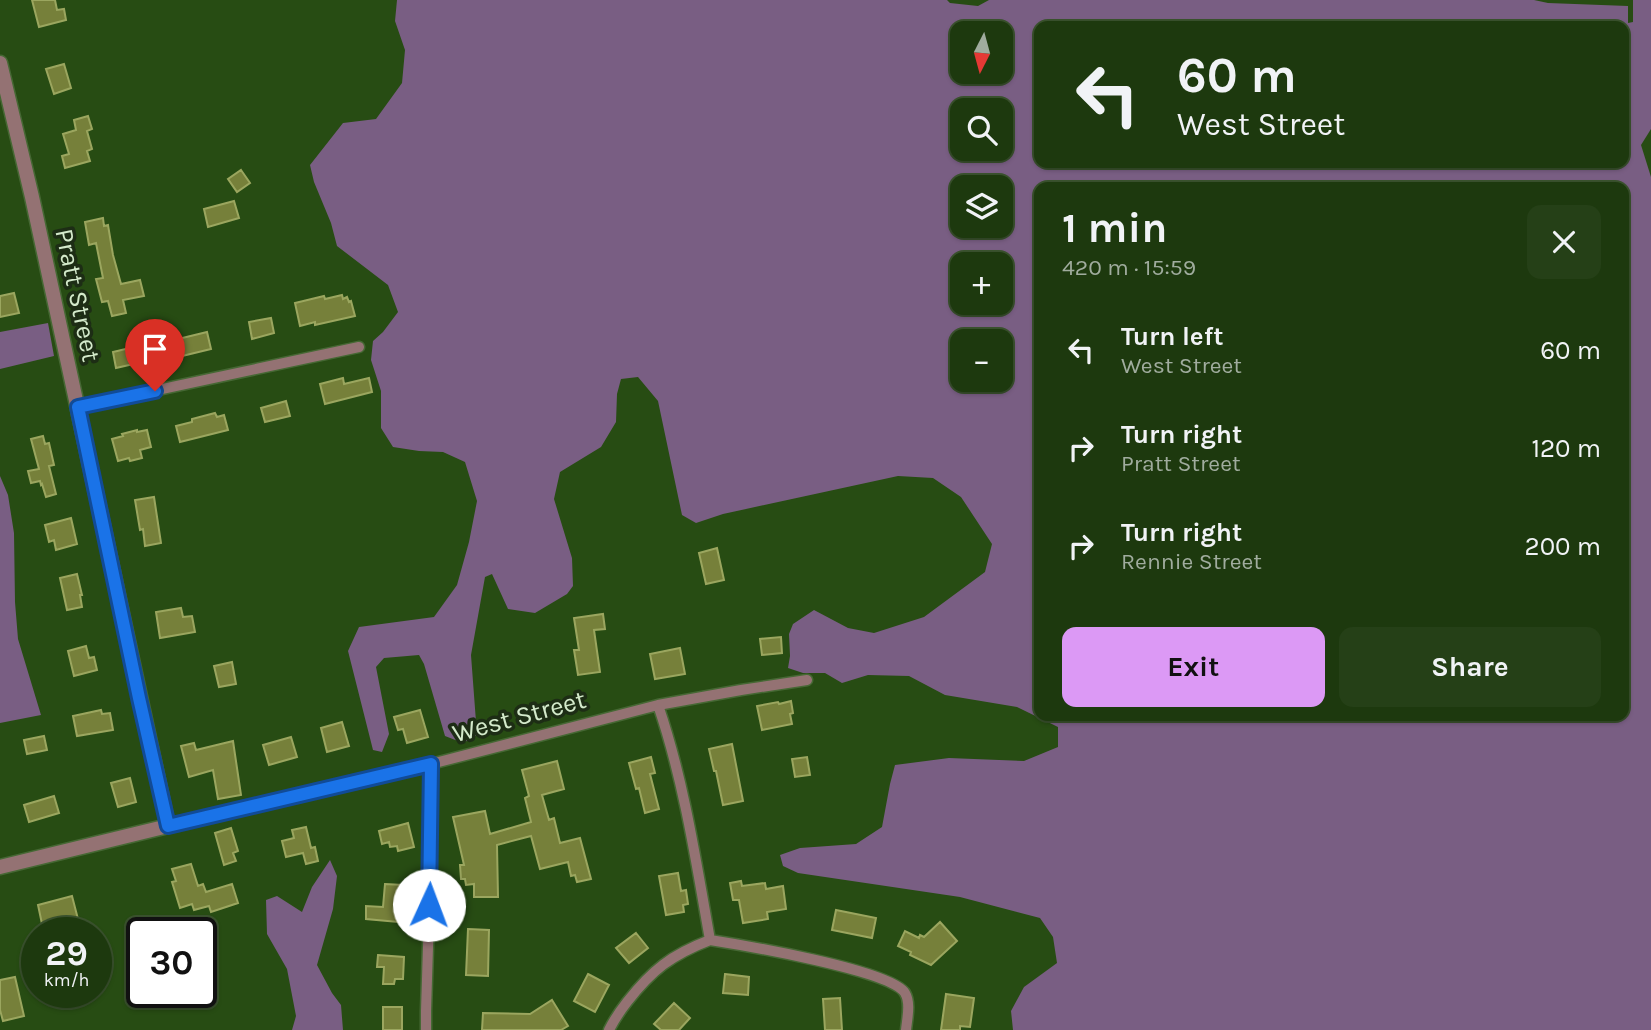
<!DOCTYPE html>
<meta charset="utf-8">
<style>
body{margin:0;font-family:Karla,sans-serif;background:#254017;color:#f1f3f6;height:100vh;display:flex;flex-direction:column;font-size:26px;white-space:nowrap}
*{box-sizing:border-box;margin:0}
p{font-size:23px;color:#a0ac9e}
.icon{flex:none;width:38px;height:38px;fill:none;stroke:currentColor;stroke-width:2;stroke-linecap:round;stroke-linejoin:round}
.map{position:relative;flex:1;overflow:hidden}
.details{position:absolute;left:1034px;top:182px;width:595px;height:539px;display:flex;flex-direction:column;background:#1d390e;border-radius:14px;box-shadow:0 2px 5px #0004,0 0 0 2px #3b532e}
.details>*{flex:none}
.banner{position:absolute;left:1034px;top:21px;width:595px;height:147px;border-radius:14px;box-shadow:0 2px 5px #0004,0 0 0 2px #3b532e;background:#1d390e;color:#f1f3f6;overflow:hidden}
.needle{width:46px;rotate:186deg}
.controls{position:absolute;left:950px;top:21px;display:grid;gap:14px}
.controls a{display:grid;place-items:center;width:63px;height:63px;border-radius:14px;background:#1d390e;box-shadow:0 2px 5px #0004,0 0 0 2px #3b532e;font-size:35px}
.speed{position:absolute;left:21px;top:917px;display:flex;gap:14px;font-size:35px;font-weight:700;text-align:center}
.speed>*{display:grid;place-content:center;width:91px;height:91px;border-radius:50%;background:#1d390e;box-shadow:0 2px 5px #0004,0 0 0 2px #3b532e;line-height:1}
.speed small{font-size:18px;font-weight:400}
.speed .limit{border:4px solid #111;border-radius:10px;background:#fff;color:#111}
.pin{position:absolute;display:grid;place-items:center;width:60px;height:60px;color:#fff;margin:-72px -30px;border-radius:50% 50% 50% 0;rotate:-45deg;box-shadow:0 0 7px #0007}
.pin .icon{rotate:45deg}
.me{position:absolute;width:77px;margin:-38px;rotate:2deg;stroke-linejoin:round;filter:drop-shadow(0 0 5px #0008)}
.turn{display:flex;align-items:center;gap:24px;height:147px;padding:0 28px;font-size:32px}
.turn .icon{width:91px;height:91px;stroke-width:2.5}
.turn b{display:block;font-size:49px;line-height:60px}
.round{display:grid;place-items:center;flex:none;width:74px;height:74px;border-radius:14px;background:#254017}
.head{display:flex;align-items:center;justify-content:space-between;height:119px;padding:0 28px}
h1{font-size:42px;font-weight:700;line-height:52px}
.cta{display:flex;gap:14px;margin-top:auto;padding:14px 28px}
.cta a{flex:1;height:80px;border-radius:14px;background:#dc99f5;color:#111;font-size:28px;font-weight:700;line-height:80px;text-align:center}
.cta a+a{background:#254017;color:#f1f3f6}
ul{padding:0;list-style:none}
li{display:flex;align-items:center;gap:21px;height:98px;padding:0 28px}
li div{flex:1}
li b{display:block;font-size:26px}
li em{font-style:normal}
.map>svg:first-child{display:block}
.green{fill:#795e83;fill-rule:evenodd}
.building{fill:#76803a;stroke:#9ba65f;stroke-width:2}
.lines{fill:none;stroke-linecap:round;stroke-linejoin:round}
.minor-casing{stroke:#466834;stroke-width:13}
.tertiary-casing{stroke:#466834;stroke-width:17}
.minor{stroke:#947273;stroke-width:10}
.tertiary{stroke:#947273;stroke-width:14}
.route-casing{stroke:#114b97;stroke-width:18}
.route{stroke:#1a73e8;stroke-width:12}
.labels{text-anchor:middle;stroke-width:7;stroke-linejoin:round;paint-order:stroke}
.street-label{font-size:26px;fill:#d4eacb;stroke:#1d2d15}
</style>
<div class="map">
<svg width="1651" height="1030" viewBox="0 0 1651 1030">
<rect width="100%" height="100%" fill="#274c13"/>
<path class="green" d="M397 0H947L950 3 978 6 989 0H1534L1548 3 1628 6V23L1633 22V0H1651V129L1641 145 1651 177V1030H1013L1011 1011 1024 987 1057 963 1053 937 1040 918 960 897 798 873 783 866 780 855 800 848 856 844 882 827 890 784 895 765 949 758 1024 761 1058 747V727L1017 707 945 695 909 676 868 675 842 683 825 673H803L788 668 790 656 789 634 793 624 814 610 848 628 874 633 924 617 985 572 992 544 961 497 933 478 898 476 723 514 696 523 682 515 658 401 638 377 621 379 617 394 616 422 601 447 560 472 554 499 572 558 573 586 567 594 535 613 508 609 492 574 485 577 471 655 477 735 463 743 445 736 424 664 419 655 384 658 376 667 389 734 382 752 373 750 348 651 359 627 434 617 457 585 469 542 477 501 465 462 443 452 419 451 393 447 381 428V391L371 360 373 341 383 332 398 312 388 285 337 246 331 223 314 182 310 165 343 123 376 119 402 83 405 50 395 21ZM1624 26V163H1040V26ZM962 33H1001V72H962ZM1001 110V149H962V110ZM1001 187V226H962V187ZM1040 187H1624V716H1040ZM962 264H1001V303H962ZM962 341H1001V380H962Z
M48 323 54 356 0 369V332Z
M0 476 8 495 14 533 15 602 18 639 41 715 0 723Z
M330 860 337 876 333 909 317 965 332 993 341 1005 343 1030H292L296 1016 287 969 267 934 266 900 277 896 302 912 312 887Z"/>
<path class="building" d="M32 0H55L57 10 64 9 66 20 39 27Z
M64 64 71 88 54 94 46 69Z
M88 116 92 129 87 131 92 149 87 151 90 161 65 168 62 156 69 154 63 134 76 130 74 120Z
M241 170 250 183 237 192 228 179Z
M234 201 239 218 208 227 204 209Z
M103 218 104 226 108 225 113 255 121 284 140 280 144 296 123 300 126 313 112 316 108 301 102 302 96 279 103 278 96 243 89 245 85 222Z
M14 293 19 313 0 317V296Z
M342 295 343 299 347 297 349 302 351 301 355 316 315 325V322L300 326 295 303 324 296 325 299Z
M271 318 274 333 252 339 249 322Z
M207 332 211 349 178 357 174 340Z
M134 347 138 363 116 368 113 352Z
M343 378 344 384 369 378 372 392 325 404 320 384Z
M286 401 290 416 265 422 261 408Z
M215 413 217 417 224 415 228 430 180 442 176 426 192 422V419Z
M137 430V432L147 430 151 447 140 450 142 458 130 461 129 458 118 461 112 439 123 436 122 434Z
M43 436 45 444 49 443 54 465 49 466 56 494 46 497 42 484 41 485 40 481 31 483 28 471 39 469 31 439Z
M154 497 161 543 145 546 143 529 140 530 135 500Z
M71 518 77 544 56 550 54 540 49 542 45 525Z
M717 548 724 580 706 584 699 553Z
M77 574 82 595H80L82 607 67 610 60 578Z
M181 608 183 617 192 616 195 632 160 638 156 612Z
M603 614 605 629 594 630 600 672 578 675 574 650H579L574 618Z
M781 637 782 653 762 655 760 639Z
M86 646 89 658 94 657 97 670 74 676 68 651Z
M680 648 685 674 655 679 650 654Z
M232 662 236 684 219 687 214 666Z
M791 701 793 713 790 714 792 724 762 730 757 706 778 702 779 704Z
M101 710 102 714 110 713 113 730 77 736 73 716Z
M420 710 428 737 407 743 403 729 398 730 394 717Z
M342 722 349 746 327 752 321 728Z
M44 736 47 750 27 754 24 740Z
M291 737 297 757 269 765 263 745Z
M233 741 241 795 218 799 213 770 189 777 181 746 194 743 196 750Z
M732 744 743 801 723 805 716 771H714L709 749Z
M651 757 655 773 650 774 659 809 645 813 639 788 636 789 629 763Z
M807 757 810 775 795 777 792 759Z
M557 761 564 789 542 795 549 820 554 818 560 843 580 838 591 879 577 882 575 875 571 876 568 862 540 869 531 836 497 845 498 897H474V884L466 885 465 879H461L460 865H464L453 817 485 811 490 834 531 822 525 798 529 796 522 770Z
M130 778 136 802 118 807 111 783Z
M54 796 59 813 29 822 24 805Z
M408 823 414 847 398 851 397 846 390 847 389 842 382 844 379 831Z
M306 827 311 848 315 847 318 861 306 864 303 853 286 857 282 841 294 838 292 830Z
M231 828 238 851 233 853 236 861 224 865 215 833Z
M191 864 198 886 203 884 206 892 232 884 238 903 211 912 209 906 194 910 192 904 180 908 172 882 176 881 172 869Z
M678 873 681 891 686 890 688 904 683 905 684 912 666 915 659 876Z
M741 881 742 886 765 883 766 889 783 886 786 909 767 912 768 919 743 923 739 900H733L730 883Z
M385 884 403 885 402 907H410L409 923 366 919V906L383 907Z
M72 896 79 923 67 926 65 918 42 924 38 905Z
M836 910 876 918 872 938 832 930Z
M940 922 957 941 931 965 910 955 911 952 898 946 905 931 919 938 920 935 924 937Z
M468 929 489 930 488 976 466 975Z
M636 933 648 948 629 963 616 948Z
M378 955 404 957 403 979H395L394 984H383L384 967H377Z
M588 974 609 985 595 1012 574 1001Z
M725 974 749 977 748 995 723 993Z
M15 977 24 1016 3 1021 0 1010V980Z
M946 994 974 998 970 1027 960 1026V1030H941Z
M840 998 842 1030H825L823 999Z
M552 1000 568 1026 561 1030H482L483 1013 530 1014Z
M674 1003 690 1018 679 1030H661L654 1024Z
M383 1007H402V1030H383Z"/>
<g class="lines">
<g class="minor-casing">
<path id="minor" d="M78 407 359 347
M168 826 431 764 658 705 741 690 807 680
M710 940C742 945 891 970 905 993 911 1003 907 1019 906 1030
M426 1030V1011L431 850V764
M609 1030C614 1020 620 1011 627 1002 652 970 671 955 710 940 696 861 684 781 658 705"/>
</g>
<g class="tertiary-casing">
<path id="tertiary" d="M0 63 32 197 168 826 0 867"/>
</g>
<use href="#minor" class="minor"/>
<use href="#tertiary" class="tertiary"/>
</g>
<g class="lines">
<g class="route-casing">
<path id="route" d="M155 391 78 407 139 698 168 826 431 764 429 905"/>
</g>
<use href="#route" class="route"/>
</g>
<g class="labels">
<g class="street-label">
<text transform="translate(78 295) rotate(78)" y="9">Pratt Street</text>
<text transform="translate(519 716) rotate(-15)" y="9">West Street</text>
</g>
</g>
</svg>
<div class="controls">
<a><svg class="needle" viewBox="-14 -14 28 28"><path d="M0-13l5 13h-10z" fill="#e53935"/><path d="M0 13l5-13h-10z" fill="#a0ac9e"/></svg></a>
<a><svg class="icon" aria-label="search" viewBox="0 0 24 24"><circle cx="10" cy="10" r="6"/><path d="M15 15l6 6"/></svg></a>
<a><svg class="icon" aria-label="layers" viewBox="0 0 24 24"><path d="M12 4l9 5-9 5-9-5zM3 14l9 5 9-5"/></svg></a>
<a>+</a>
<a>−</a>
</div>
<div class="speed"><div>29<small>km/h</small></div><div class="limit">30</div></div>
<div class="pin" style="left:155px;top:391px;background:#d93025"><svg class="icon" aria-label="arrive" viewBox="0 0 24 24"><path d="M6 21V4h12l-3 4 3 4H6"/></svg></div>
<svg class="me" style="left:429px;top:905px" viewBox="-20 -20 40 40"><circle r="19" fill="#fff"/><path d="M0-13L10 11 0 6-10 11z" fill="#1a73e8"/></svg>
<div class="banner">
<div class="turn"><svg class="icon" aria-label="left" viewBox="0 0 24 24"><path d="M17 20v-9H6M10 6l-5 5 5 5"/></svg><div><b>60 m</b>West Street</div></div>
</div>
<section class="details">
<div class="head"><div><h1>1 min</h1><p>420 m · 15:59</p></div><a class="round"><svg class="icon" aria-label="close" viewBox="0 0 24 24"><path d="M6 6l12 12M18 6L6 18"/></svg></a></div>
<ul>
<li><svg class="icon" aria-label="left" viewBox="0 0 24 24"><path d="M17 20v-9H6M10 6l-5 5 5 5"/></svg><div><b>Turn left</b><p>West Street</p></div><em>60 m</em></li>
<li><svg class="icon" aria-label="right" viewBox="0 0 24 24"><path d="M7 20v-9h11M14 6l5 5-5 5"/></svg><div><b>Turn right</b><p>Pratt Street</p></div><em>120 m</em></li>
<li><svg class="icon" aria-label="right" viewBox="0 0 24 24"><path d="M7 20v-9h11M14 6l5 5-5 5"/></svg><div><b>Turn right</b><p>Rennie Street</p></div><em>200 m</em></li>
</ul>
<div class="cta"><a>Exit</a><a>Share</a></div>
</section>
</div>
